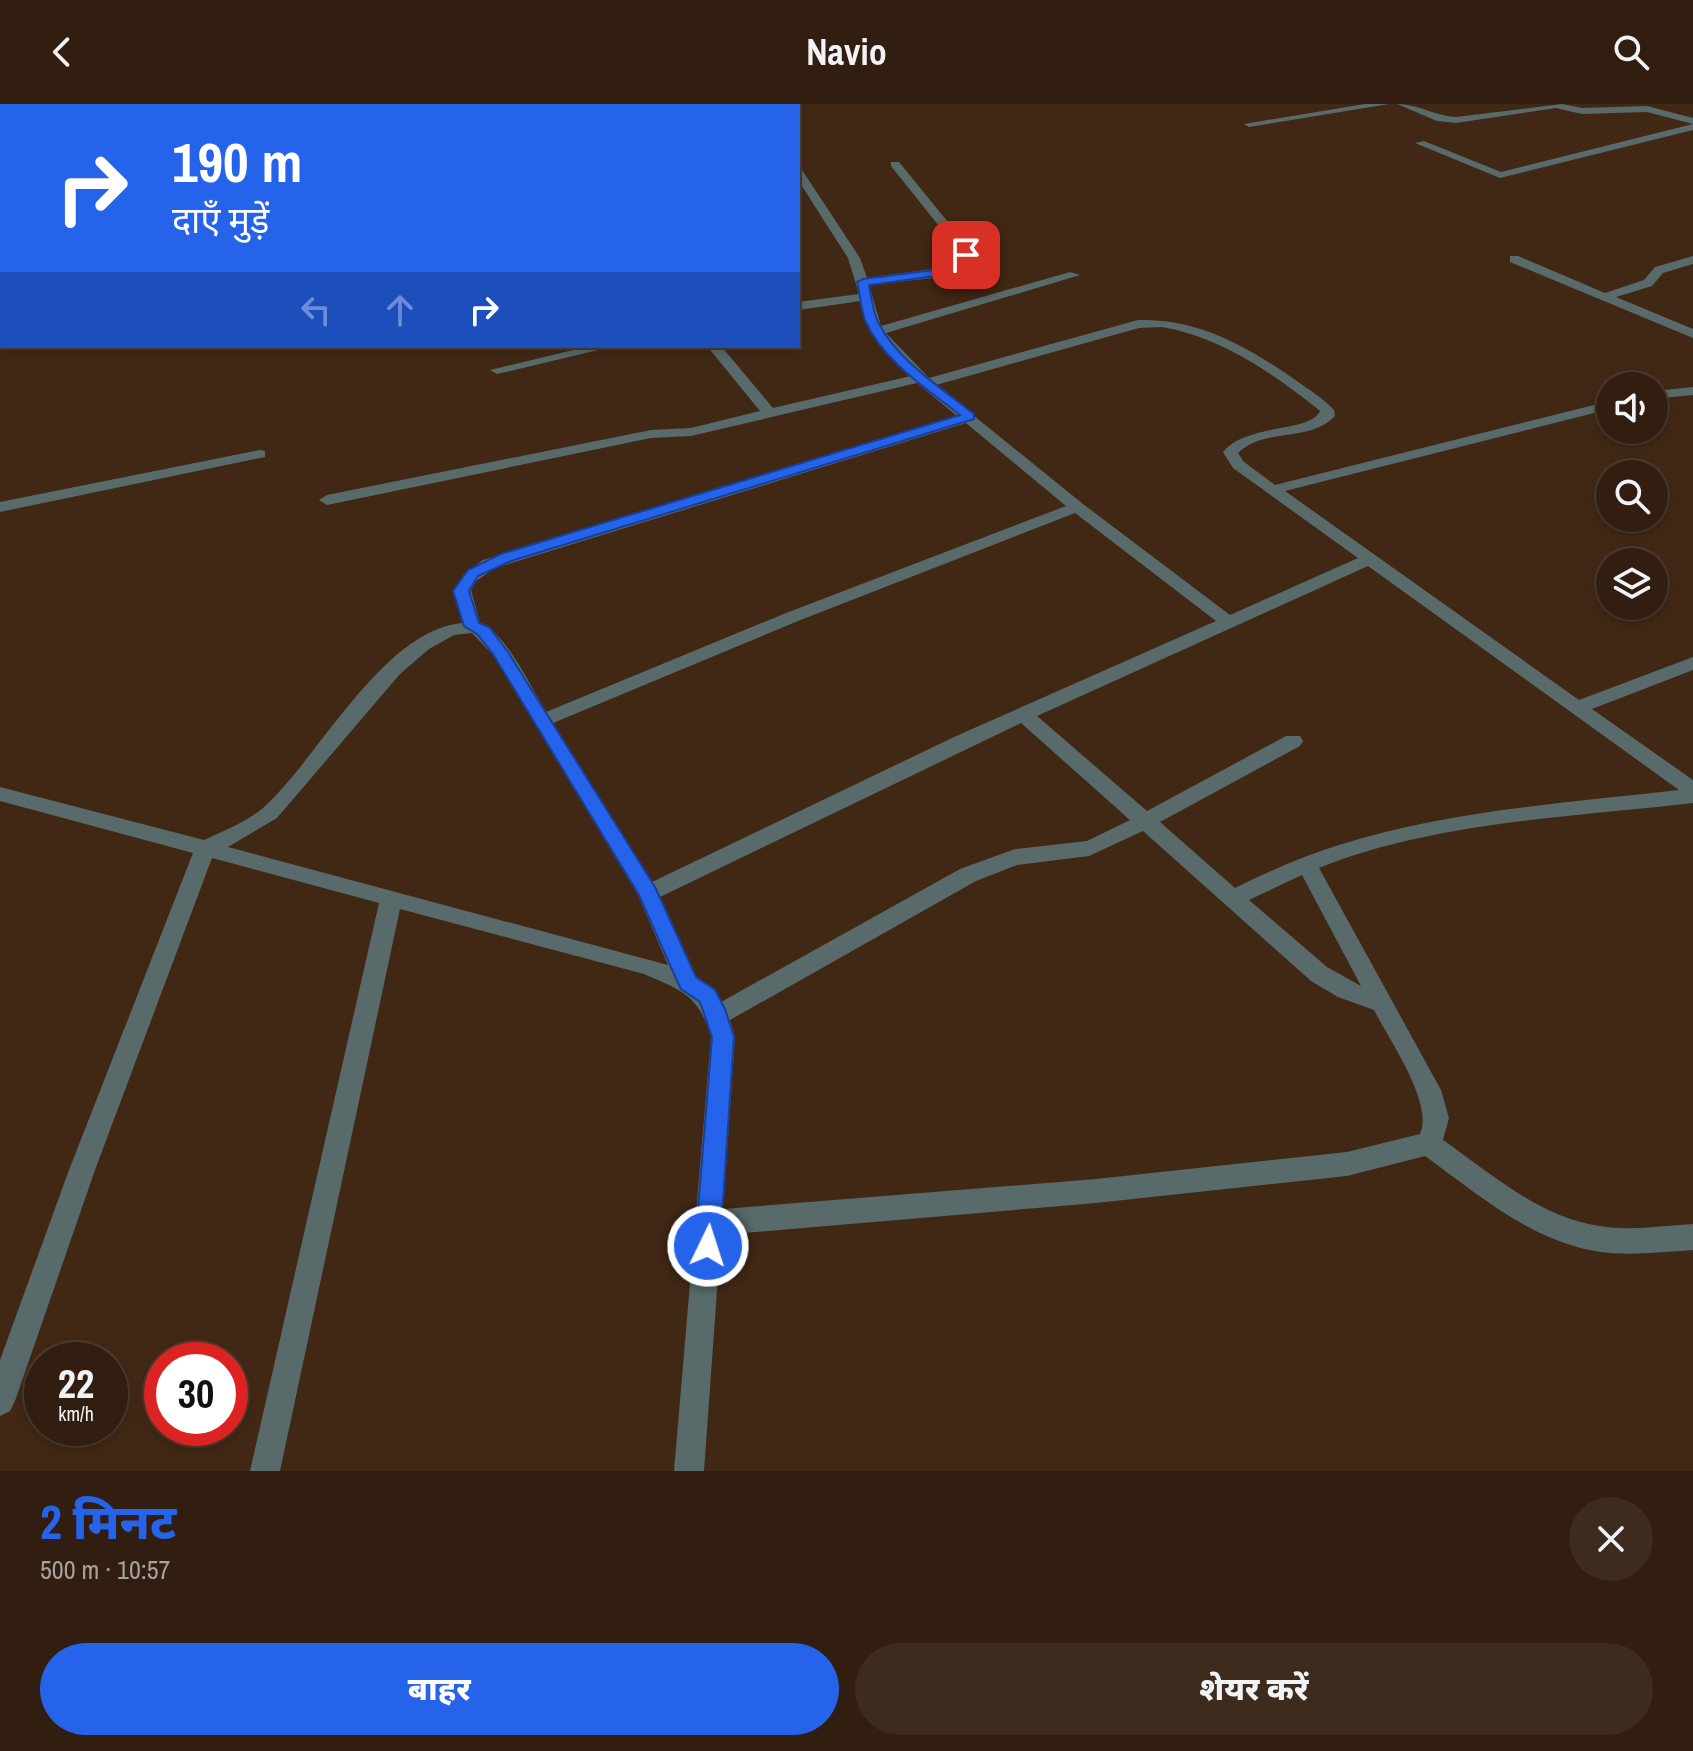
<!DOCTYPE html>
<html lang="hi">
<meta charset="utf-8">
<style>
body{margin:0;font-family:"Archivo Narrow","Noto Sans Devanagari",sans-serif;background:#3d2b1e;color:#f1f3f6;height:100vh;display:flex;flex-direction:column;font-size:30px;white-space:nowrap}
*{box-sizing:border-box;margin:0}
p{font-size:26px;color:#a8a29f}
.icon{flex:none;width:44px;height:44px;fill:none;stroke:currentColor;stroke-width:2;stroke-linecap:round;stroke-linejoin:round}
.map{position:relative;height:1367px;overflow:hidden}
.side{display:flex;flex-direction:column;background:#311e10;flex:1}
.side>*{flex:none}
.hud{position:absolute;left:0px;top:0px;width:800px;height:244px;box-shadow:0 4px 12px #0003,0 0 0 2px #4c3c30;background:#2563eb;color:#fff;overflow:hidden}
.controls{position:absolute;left:1596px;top:268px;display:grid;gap:16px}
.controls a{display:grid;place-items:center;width:72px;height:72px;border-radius:50%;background:#311e10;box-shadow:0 4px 12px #0003,0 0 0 2px #4c3c30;font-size:40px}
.speed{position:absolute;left:24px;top:1238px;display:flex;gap:16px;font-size:40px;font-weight:700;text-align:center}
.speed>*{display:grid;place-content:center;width:104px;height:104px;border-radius:50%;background:#311e10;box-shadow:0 4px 12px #0003,0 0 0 2px #4c3c30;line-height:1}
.speed small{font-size:20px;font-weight:400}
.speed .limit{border:12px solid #d22;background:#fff;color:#111}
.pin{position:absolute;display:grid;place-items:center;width:68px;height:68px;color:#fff;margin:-34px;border-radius:16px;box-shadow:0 4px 12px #0006}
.me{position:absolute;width:88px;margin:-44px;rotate:4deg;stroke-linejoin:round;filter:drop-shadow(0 0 6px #0008)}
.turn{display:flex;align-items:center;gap:28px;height:168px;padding:0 40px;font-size:36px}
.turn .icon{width:104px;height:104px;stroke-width:2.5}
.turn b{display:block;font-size:56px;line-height:68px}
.lanes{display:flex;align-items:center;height:76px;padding:0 40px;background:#0003;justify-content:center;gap:40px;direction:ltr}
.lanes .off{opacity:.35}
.round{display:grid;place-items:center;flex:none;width:84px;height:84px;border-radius:42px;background:#3d2b1e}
.summary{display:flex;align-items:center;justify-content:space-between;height:136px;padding:0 40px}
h1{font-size:48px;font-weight:800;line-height:60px;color:#2563eb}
.cta{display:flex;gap:16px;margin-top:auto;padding:16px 40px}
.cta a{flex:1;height:92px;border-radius:48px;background:#2563eb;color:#fff;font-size:32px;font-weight:800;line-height:92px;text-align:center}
.cta a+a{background:#3d2b1e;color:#f1f3f6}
header{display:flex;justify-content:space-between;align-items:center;height:104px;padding:0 40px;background:#311e10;font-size:36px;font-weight:800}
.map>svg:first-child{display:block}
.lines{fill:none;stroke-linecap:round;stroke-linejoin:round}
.minor{fill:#586a6a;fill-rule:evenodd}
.route{fill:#2563eb;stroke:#184099;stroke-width:2}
</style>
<header><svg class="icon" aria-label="back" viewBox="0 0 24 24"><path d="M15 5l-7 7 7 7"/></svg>Navio<svg class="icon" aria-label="search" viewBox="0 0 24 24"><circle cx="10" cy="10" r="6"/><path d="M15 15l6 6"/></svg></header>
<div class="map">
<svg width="1693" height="1367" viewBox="0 0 1693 1367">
<rect width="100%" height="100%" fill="#412815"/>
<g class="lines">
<path class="minor" d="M474 0H484V2H474Z
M725 0H735L737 2H727Z
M1365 0H1389L1249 23 1244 20Z
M1397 0C1418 0 1435 12 1456 13L1562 0 1582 4 1647 2 1693 14V20L1647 8 1582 10 1556 4 1456 19 1437 17Z
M1693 20V26L1500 74 1415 39 1424 37 1501 68Z
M891 58H899L965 139 973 157 969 166 952 172 869 181 881 222 1070 168 1080 171 886 229 929 274 1138 216C1198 214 1246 242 1294 275 1308 285 1323 294 1334 306L1335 312C1309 339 1265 323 1238 349L1244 358 1275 381 1610 297V305L1285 387 1579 596 1693 553V566L1592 605 1693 676V699C1572 713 1433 718 1319 764L1441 986 1449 1014 1443 1036C1492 1070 1539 1113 1600 1122 1630 1127 1662 1122 1693 1120V1146C1663 1148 1631 1152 1601 1148 1532 1138 1479 1091 1425 1052L1347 1072 1096 1099 721 1131 704 1367H674L711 933C699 891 681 886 644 870L400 805 280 1367H250L379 799 212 754 95 1066 15 1297 10 1307 0 1312V1256L69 1066 193 749 0 697V683L204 736C224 727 246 718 263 704 319 654 382 527 462 519L454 486 464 470 483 456 957 312 917 279 691 332 651 334 327 401 319 396 327 391 651 326 691 324 760 307 707 242H721L773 304 911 272C888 249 868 229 861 197L798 206V198L859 190 848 154 798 76V65L802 66 860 154 867 174 960 161 955 142 891 62ZM1162 223C1221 233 1274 270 1320 307 1310 329 1247 319 1223 348L1233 364 1358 454 1230 511 1083 400 936 281 1139 224ZM966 319 1066 402 786 509 546 608C531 583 506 529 480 519L471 486 476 477 495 464ZM1075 409 1216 517 954 633 652 778 553 619 798 517ZM1368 462 1679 686C1567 699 1451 706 1342 740 1305 751 1270 767 1235 784L1160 718 1300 642 1303 637 1300 632H1286L1147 707 1037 612ZM472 529 493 551 638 791 668 861 228 743 277 714 400 570 429 545 454 531ZM1021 619 1130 716 1087 737 1015 745 960 765 721 898 714 886 697 873 660 793ZM1143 727 1311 877 1338 893 1374 906C1389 936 1434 999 1420 1030L1347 1048 1096 1075 723 1105 735 933 730 916 976 777 1017 761 1089 752ZM1302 771 1361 882 1327 863 1249 796Z
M1510 152H1518L1605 189 1644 176 1655 163 1693 152V160L1663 169 1652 182 1616 193 1693 225V234L1510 158Z
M590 242H615L497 270 490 266Z
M1693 283V291L1654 295V287Z
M260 346 265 347V353L0 408V398Z"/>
</g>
<path class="route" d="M966 148 970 149 973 157 965 168 869 181C871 193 873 207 878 218 897 256 941 284 974 310V315L511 457 478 472 469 487 479 519 489 523 508 548 655 783 696 873 715 886 725 905 734 933 720 1142 716 1150 708 1154 699 1150 695 1142 712 933 700 898 681 885 678 879 639 791 493 550 477 530 464 522 453 487 468 466 501 450 960 311C927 285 882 256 865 216 861 205 860 190 857 178L863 175 957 163 962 157 961 151Z"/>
</svg>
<div class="controls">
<a><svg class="icon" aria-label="sound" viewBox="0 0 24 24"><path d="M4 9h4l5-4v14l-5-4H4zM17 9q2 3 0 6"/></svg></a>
<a><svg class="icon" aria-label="search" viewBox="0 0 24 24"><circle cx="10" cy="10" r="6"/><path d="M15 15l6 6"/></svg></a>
<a><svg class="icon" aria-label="layers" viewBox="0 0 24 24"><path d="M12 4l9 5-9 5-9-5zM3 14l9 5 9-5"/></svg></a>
</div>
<div class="speed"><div>22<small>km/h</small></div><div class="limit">30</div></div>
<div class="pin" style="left:966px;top:151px;background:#d93025"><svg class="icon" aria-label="arrive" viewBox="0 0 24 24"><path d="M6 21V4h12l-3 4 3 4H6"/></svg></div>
<svg class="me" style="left:708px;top:1142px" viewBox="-20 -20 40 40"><circle r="17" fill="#2563eb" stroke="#fff" stroke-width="3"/><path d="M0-11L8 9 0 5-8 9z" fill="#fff"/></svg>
<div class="hud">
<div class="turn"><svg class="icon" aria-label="right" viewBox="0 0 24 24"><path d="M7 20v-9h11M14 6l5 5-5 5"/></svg><div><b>190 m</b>दाएँ मुड़ें</div></div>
<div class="lanes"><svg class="icon off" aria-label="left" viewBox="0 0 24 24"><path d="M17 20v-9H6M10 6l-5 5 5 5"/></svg><svg class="icon off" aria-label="ahead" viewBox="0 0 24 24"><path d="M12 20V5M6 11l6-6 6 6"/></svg><svg class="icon" aria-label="right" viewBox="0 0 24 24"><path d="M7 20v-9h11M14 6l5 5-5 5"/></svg></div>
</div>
</div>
<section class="side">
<div class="summary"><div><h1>2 मिनट</h1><p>500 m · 10:57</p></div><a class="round"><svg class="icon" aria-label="close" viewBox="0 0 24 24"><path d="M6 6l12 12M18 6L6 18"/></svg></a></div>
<div class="cta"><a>बाहर</a><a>शेयर करें</a></div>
</section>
